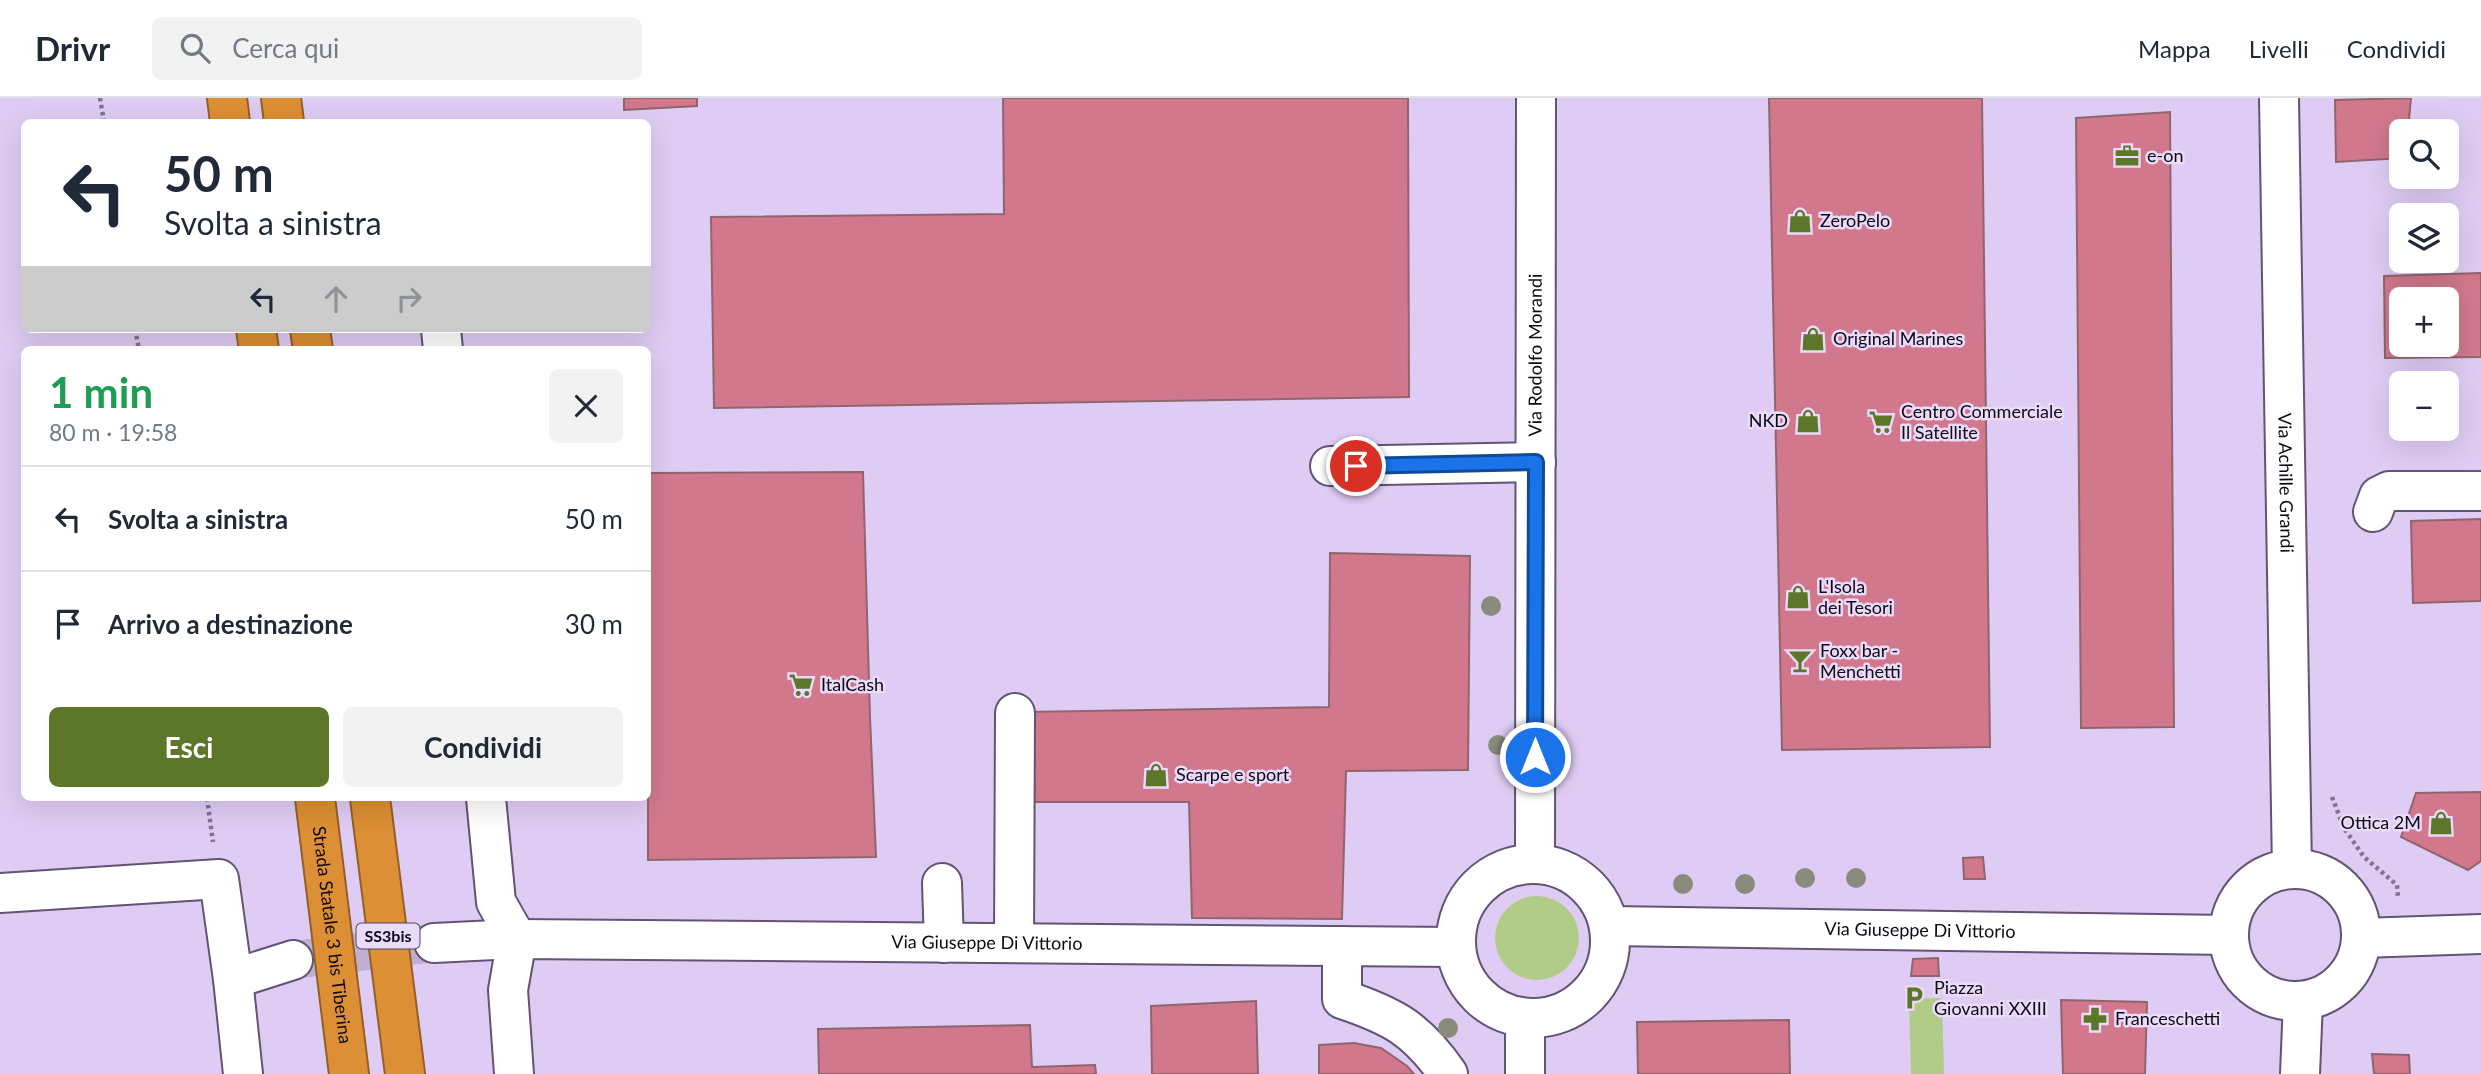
<!DOCTYPE html>
<html lang="it">
<meta charset="utf-8">
<style>
body{margin:0;font-family:Lato,sans-serif;background:#f2f2f3;color:#1f2937;height:100vh;display:flex;flex-direction:column;font-size:26px;white-space:nowrap}
*{box-sizing:border-box;margin:0}
p{font-size:23px;color:#747a83}
.icon{flex:none;width:38px;height:38px;fill:none;stroke:currentColor;stroke-width:2;stroke-linecap:round;stroke-linejoin:round}
.map{position:relative;flex:1;overflow:hidden}
.details{position:absolute;left:21px;top:248px;width:630px;height:455px;display:flex;flex-direction:column;background:#fff;border-radius:10px;box-shadow:0 7px 28px #0002}
.details>*{flex:none}
.guide{position:absolute;left:21px;top:21px;width:630px;height:214px;border-radius:10px;box-shadow:0 7px 28px #0002;background:#fff;color:#1f2937;overflow:hidden}
.controls{position:absolute;left:2389px;top:21px;display:grid;gap:14px}
.controls a{display:grid;place-items:center;width:70px;height:70px;border-radius:10px;background:#fff;box-shadow:0 7px 28px #0002;font-size:35px}
.pin{position:absolute;display:grid;place-items:center;width:60px;height:60px;color:#fff;margin:-30px;border:4px solid #fff;border-radius:50%;box-shadow:0 2px 7px #0007}
.me{position:absolute;width:77px;margin:-38px;rotate:0deg;stroke-linejoin:round;filter:drop-shadow(0 0 5px #0008)}
.turn{display:flex;align-items:center;gap:24px;height:147px;padding:0 28px;font-size:32px}
.turn .icon{width:91px;height:91px;stroke-width:2.5}
.turn b{display:block;font-size:49px;line-height:60px}
.lanes{display:flex;align-items:center;height:66px;padding:0 28px;background:#0003;justify-content:center;gap:35px;direction:ltr}
.lanes .off{opacity:.35}
.round{display:grid;place-items:center;flex:none;width:74px;height:74px;border-radius:10px;background:#f2f2f3}
.summary{display:flex;align-items:center;justify-content:space-between;height:119px;padding:0 28px}
h1{font-size:42px;font-weight:700;line-height:52px;color:#1e9e55}
.action{display:flex;gap:14px;margin-top:auto;padding:14px 28px}
.action a{flex:1;height:80px;border-radius:10px;background:#5c772a;color:#fff;font-size:28px;font-weight:700;line-height:80px;text-align:center}
.action a+a{background:#f2f2f3;color:#1f2937}
ul{padding:0;list-style:none}
li{display:flex;align-items:center;gap:21px;height:105px;padding:0 28px;border-top:2px solid #e0e1e3}
li div{flex:1}
li b{display:block;font-size:26px}
li em{font-style:normal}
header{display:flex;align-items:center;gap:42px;box-sizing:border-box;height:98px;padding:0 35px;background:#fff;border-bottom:2px solid #e0e1e3}
header strong{font-size:33px}
nav{display:flex;gap:38px;margin-inline-start:auto;font-size:24px}
.search{width:490px;height:63px;background:#f2f2f3;display:flex;align-items:center;gap:18px;box-sizing:border-box;padding:0 24px;border-radius:10px;color:#747a83;font-size:26px}
.map>svg:first-child{display:block}
.green{fill:#b1cc88}
.building{fill:#d2788d;stroke:#90656d;stroke-width:2;fill-rule:evenodd}
.lines{fill:none;stroke-linecap:round;stroke-linejoin:round}
.minor-tunnel{stroke:#c0afd3;stroke-width:38;stroke-dasharray:38 19;stroke-linecap:butt}
.minor-casing{stroke:#635375;stroke-width:42}
.highway-casing{stroke:#946029;stroke-width:42}
.path{stroke:#817490;stroke-width:4.5;stroke-dasharray:3.5 3.5;stroke-linecap:butt}
.minor{stroke:#fff;stroke-width:38}
.highway{stroke:#dc8f34;stroke-width:38}
.tree{fill:#898b7d}
.route-casing{stroke:#114b97;stroke-width:18}
.route{stroke:#1a73e8;stroke-width:12}
.labels{text-anchor:middle;stroke-width:5;stroke-linejoin:round;paint-order:stroke}
.shield{fill:#eadbfb;stroke:#50475a;stroke-width:2}
.shield-label{font-size:16px;font-weight:bold;fill:#0e0815}
.poi-label{font-size:18px;fill:#0e0815;stroke:#eadbfb;text-anchor:start}
.street-label{font-size:18px;fill:#0e0815;stroke:#eadbfb}
</style>
<header>
<strong>Drivr</strong>
<div class="search"><svg class="icon" aria-label="search" viewBox="0 0 24 24"><circle cx="10" cy="10" r="6"/><path d="M15 15l6 6"/></svg>Cerca qui</div>
<nav><a>Mappa</a><a>Livelli</a><a>Condividi</a></nav>
</header>
<div class="map">
<svg width="2481" height="976" viewBox="0 0 2481 976">
<rect width="100%" height="100%" fill="#dfccf4"/>
<path class="green" d="M1495 840a42 42 0 1 1 84 0a42 42 0 1 1-84 0Z
M1942 900 1944 976H1911L1909 901Z"/>
<path class="building" d="M624 0H697V8L624 12Z
M1003 0H1408L1409 299 714 310 711 119 1004 116Z
M1769 0H1982L1990 649 1782 652Z
M2411 0 2408 33H2401V60L2336 64 2335 2Z
M2170 14 2174 629 2081 630 2076 20Z
M2481 175V259L2385 260 2384 178ZM2401 201H2446V247H2401Z
M863 374 870 619 876 759 648 762V375Z
M2481 421V503L2413 505 2411 423Z
M1330 455 1470 458 1468 672 1346 673 1342 821 1192 820 1189 704H1033L1025 614 1329 609Z
M2481 694V763L2468 772 2401 739 2416 695Z
M1983 759 1985 781H1964L1963 760Z
M1938 860 1939 878H1911L1913 861Z
M2061 902 2147 904 2145 976H2063Z
M1256 903 1258 976H1152L1151 908Z
M1789 922 1790 976H1638L1637 924Z
M1030 927 1032 969 1095 967 1096 976H819L818 931Z
M1354 945 1381 950 1407 968 1414 976H1319V947Z
M2372 956 2409 957 2410 976H2374Z"/>
<g class="lines">
<path class="minor-tunnel" d="M293 862 434 845"/>
<g class="minor-casing">
<g id="minor">
<path id="s1" d="M2279 0 2292 771"/>
<path d="M441 231 443 252"/>
<path d="M1330 368 1536 364"/>
<path d="M2373 414 2379 398 2389 393H2481"/>
<path d="M486 700 496 804 517 841 508 892 514 976"/>
<path id="s2" d="M1535 766 1536 0"/>
<circle cx="1533" cy="843" r="77"/>
<circle cx="2295" cy="837" r="66"/>
<path d="M942 785 944 845"/>
<path d="M0 795 219 781 233 881"/>
<path id="s3" d="M1610 828 2229 837"/>
<path d="M2361 840 2481 836"/>
<path id="s4" d="M434 845 517 841 1456 849"/>
<path d="M1014 845 1015 615"/>
<path d="M1342 848V901C1393 918 1417 931 1448 976"/>
<path d="M1525 920V976"/>
<path d="M243 976 233 881 293 862"/>
<path d="M2300 976 2303 903"/>
</g>
</g>
<g class="highway-casing">
<g id="highway">
<path d="M227 0 230 24"/>
<path d="M281 0 284 24"/>
<path d="M256 231 259 252"/>
<path d="M310 231 313 252"/>
<path id="s5" d="M315 700 349 976"/>
<path d="M370 700 405 976"/>
</g>
</g>
<path class="path" d="M100 0 104 24
M135 231 139 252
M2332 699 2344 730 2364 759 2397 787 2398 799
M207 700 213 744"/>
<use href="#minor" class="minor"/>
<use href="#highway" class="highway"/>
</g>
<g class="tree">
<circle cx="1491" cy="508" r="10"/>
<circle cx="1498" cy="647" r="10"/>
<circle cx="1805" cy="780" r="10"/>
<circle cx="1856" cy="780" r="10"/>
<circle cx="1683" cy="786" r="10"/>
<circle cx="1745" cy="786" r="10"/>
<circle cx="1448" cy="930" r="10"/>
</g>
<g class="lines">
<g class="route-casing">
<path id="route" d="M1356 368 1536 364 1535 659"/>
</g>
<use href="#route" class="route"/>
</g>
<defs>
<g id="office-bare" transform="scale(1.89)"><path d="M-6-3h4V-5.5h4V-3h4V5H-6ZM-1-4.5V-3h2v-1.5ZM-6 0V1H6V0Z" fill="#5c772a" stroke="#eadbfb" stroke-width="2.5" paint-order="stroke"/></g>
<g id="shop-bare" transform="scale(1.89)"><path d="M-5-2.5h2.3a2.7 3.5 0 0 1 5.4 0H5L5.5 6h-11ZM-1.5-2.5h3a1.5 2.3 0 0 0-3 0Z" fill="#5c772a" stroke="#eadbfb" stroke-width="2.5" paint-order="stroke"/></g>
<g id="supermarket-bare" transform="scale(1.89)"><path d="M-6-5.5h2.5l.6 2H6L4.5 2H-2.5L-4.4-4H-6ZM-1.5 3.2a1.3 1.3 0 1 0 .1 0ZM3 3.2a1.3 1.3 0 1 0 .1 0Z" fill="#5c772a" stroke="#eadbfb" stroke-width="2.5" paint-order="stroke"/></g>
<g id="bar-bare" transform="scale(1.89)"><path d="M-6-5H6L.8 .8V4.5H3.5V6h-7V4.5H-.8V.8Z" fill="#5c772a" stroke="#eadbfb" stroke-width="2.5" paint-order="stroke"/></g>
<g id="parking-bare" transform="scale(1.89)"><path d="M-3.5-5.5H1a3.5 3.5 0 0 1 0 7H-1V5.5H-3.5ZM-1-3.4V-.6H.8a1.4 1.4 0 0 0 0-2.8Z" fill="#5c772a" stroke="#eadbfb" stroke-width="2.5" paint-order="stroke"/></g>
<g id="pharmacy-bare" transform="scale(1.89)"><path d="M-2-6h4v4h4v4h-4v4h-4v-4h-4v-4h4Z" fill="#5c772a" stroke="#eadbfb" stroke-width="2.5" paint-order="stroke"/></g>
</defs>
<g fill-rule="evenodd">
<use href="#office-bare" x="2127" y="58"/>
<use href="#shop-bare" x="1800" y="123"/>
<use href="#shop-bare" x="1813" y="241"/>
<use href="#shop-bare" x="1808" y="323"/>
<use href="#supermarket-bare" x="1881" y="324"/>
<use href="#shop-bare" x="1798" y="499"/>
<use href="#bar-bare" x="1800" y="563"/>
<use href="#supermarket-bare" x="801" y="587"/>
<use href="#shop-bare" x="1156" y="677"/>
<use href="#shop-bare" x="2441" y="725"/>
<use href="#parking-bare" x="1914" y="900"/>
<use href="#pharmacy-bare" x="2095" y="921"/>
</g>
<g class="labels">
<rect class="shield" x="356.5" y="825.5" width="63" height="25" rx="5"/>
<g class="shield-label">
<text x="388" y="844">SS3bis</text>
</g>
<g class="poi-label">
<text x="2147" y="64">e-on</text>
<text x="1820" y="129">ZeroPelo</text>
<text x="1833" y="247">Original Marines</text>
<text x="1901" y="320">Centro Commerciale<tspan x="1901" dy="21">Il Satellite</tspan></text>
<text x="1788" y="329" text-anchor="end">NKD</text>
<text x="1818" y="495">L'Isola<tspan x="1818" dy="21">dei Tesori</tspan></text>
<text x="1820" y="559">Foxx bar -<tspan x="1820" dy="21">Menchetti</tspan></text>
<text x="821" y="593">ItalCash</text>
<text x="1176" y="683">Scarpe e sport</text>
<text x="2421" y="731" text-anchor="end">Ottica 2M</text>
<text x="1934" y="896">Piazza<tspan x="1934" dy="21">Giovanni XXIII</tspan></text>
<text x="2115" y="927">Franceschetti</text>
</g>
<g class="street-label">
<text dy="6" stroke="none"><textPath href="#s2" startOffset="509">Via Rodolfo Morandi</textPath></text>
<text dy="6" stroke="none"><textPath href="#s1" startOffset="385">Via Achille Grandi</textPath></text>
<text dy="6" stroke="none"><textPath href="#s3" startOffset="310">Via Giuseppe Di Vittorio</textPath></text>
<text dy="6" stroke="none"><textPath href="#s5" startOffset="138">Strada Statale 3 bis Tiberina</textPath></text>
<text dy="6" stroke="none"><textPath href="#s4" startOffset="553">Via Giuseppe Di Vittorio</textPath></text>
</g>
</g>
</svg>
<div class="controls">
<a><svg class="icon" aria-label="search" viewBox="0 0 24 24"><circle cx="10" cy="10" r="6"/><path d="M15 15l6 6"/></svg></a>
<a><svg class="icon" aria-label="layers" viewBox="0 0 24 24"><path d="M12 4l9 5-9 5-9-5zM3 14l9 5 9-5"/></svg></a>
<a>+</a>
<a>−</a>
</div>
<div class="pin" style="left:1356px;top:368px;background:#d93025"><svg class="icon" aria-label="arrive" viewBox="0 0 24 24"><path d="M6 21V4h12l-3 4 3 4H6"/></svg></div>
<svg class="me" style="left:1535px;top:659px" viewBox="-20 -20 40 40"><circle r="17" fill="#1a73e8" stroke="#fff" stroke-width="3"/><path d="M0-11L8 9 0 5-8 9z" fill="#fff"/></svg>
<div class="guide">
<div class="turn"><svg class="icon" aria-label="left" viewBox="0 0 24 24"><path d="M17 20v-9H6M10 6l-5 5 5 5"/></svg><div><b>50 m</b>Svolta a sinistra</div></div>
<div class="lanes"><svg class="icon" aria-label="left" viewBox="0 0 24 24"><path d="M17 20v-9H6M10 6l-5 5 5 5"/></svg><svg class="icon off" aria-label="ahead" viewBox="0 0 24 24"><path d="M12 20V5M6 11l6-6 6 6"/></svg><svg class="icon off" aria-label="right" viewBox="0 0 24 24"><path d="M7 20v-9h11M14 6l5 5-5 5"/></svg></div>
</div>
<section class="details">
<div class="summary"><div><h1>1 min</h1><p>80 m · 19:58</p></div><a class="round"><svg class="icon" aria-label="close" viewBox="0 0 24 24"><path d="M6 6l12 12M18 6L6 18"/></svg></a></div>
<ul>
<li><svg class="icon" aria-label="left" viewBox="0 0 24 24"><path d="M17 20v-9H6M10 6l-5 5 5 5"/></svg><div><b>Svolta a sinistra</b></div><em>50 m</em></li>
<li><svg class="icon" aria-label="arrive" viewBox="0 0 24 24"><path d="M6 21V4h12l-3 4 3 4H6"/></svg><div><b>Arrivo a destinazione</b></div><em>30 m</em></li>
</ul>
<div class="action"><a>Esci</a><a>Condividi</a></div>
</section>
</div>
